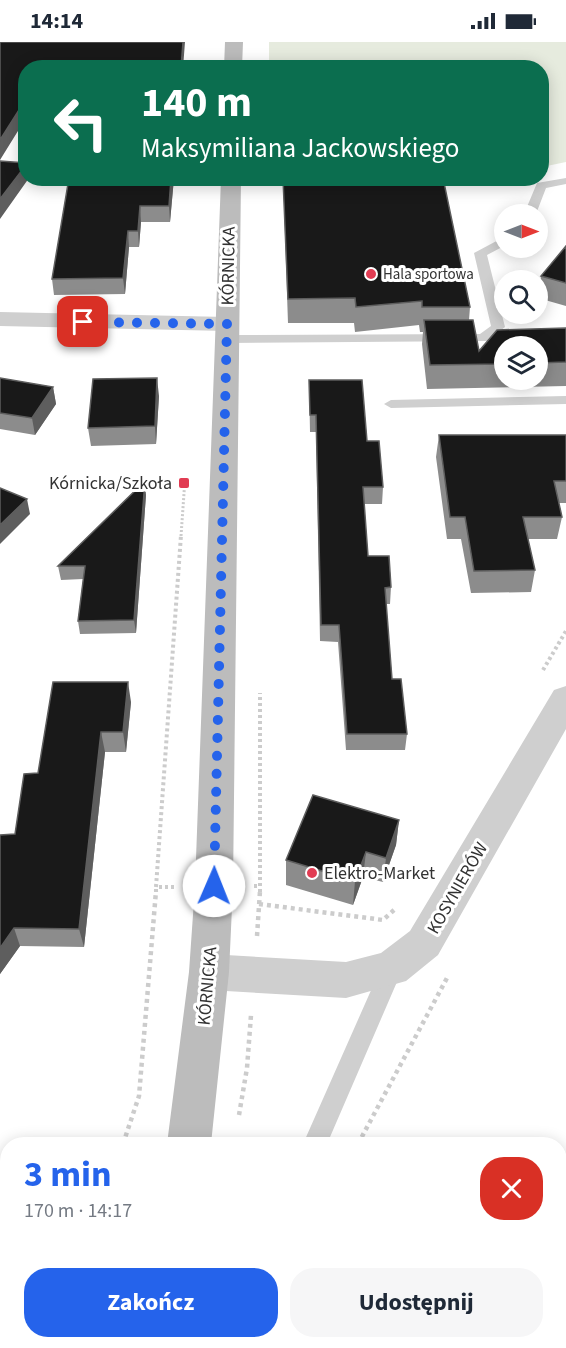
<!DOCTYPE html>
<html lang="pl">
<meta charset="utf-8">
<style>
body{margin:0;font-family:"Source Sans 3",sans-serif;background:#f6f6f7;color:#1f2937;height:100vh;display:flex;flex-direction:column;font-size:22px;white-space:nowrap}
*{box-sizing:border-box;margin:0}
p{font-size:20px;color:#747a83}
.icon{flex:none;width:33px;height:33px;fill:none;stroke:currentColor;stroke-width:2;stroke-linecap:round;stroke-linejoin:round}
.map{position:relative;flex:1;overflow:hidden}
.drawer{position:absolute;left:0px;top:1095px;width:567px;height:212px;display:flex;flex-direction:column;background:#fff;border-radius:24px 24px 0 0;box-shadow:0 3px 15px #0003}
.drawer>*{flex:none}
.banner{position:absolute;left:18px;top:18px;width:531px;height:126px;border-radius:24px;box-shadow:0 3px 15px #0003;background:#0b6e4f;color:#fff;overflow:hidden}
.needle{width:39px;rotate:90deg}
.controls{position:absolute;left:494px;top:162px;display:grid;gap:12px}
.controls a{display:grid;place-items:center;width:54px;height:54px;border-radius:50%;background:#fff;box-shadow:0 3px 15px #0003;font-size:30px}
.pin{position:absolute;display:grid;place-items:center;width:51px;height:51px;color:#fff;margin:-26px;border-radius:12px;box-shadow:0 3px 9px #0006}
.me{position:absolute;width:66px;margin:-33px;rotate:1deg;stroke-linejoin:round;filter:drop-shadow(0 0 4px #0008)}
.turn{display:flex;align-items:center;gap:21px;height:126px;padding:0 24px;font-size:27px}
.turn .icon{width:78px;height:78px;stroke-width:2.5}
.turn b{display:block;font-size:42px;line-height:51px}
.round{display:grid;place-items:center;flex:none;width:63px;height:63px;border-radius:24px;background:#f6f6f7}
.summary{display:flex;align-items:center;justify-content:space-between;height:102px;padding:0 24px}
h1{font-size:36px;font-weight:700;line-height:45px;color:#2563eb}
.action{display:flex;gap:12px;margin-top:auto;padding:12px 24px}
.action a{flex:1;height:69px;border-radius:24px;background:#2563eb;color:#fff;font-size:24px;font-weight:700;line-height:69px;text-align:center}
.action a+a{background:#f6f6f7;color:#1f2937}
.status{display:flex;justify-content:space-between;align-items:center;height:42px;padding:0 30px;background:#fff;direction:ltr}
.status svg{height:16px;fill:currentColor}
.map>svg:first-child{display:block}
.green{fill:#e6ebde}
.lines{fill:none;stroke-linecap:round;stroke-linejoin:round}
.path-far2{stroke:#ccc;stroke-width:3;stroke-dasharray:2 2;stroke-linecap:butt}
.path-far1{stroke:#ccc;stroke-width:4;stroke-dasharray:3 3;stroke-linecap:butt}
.path{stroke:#ccc;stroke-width:4.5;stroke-dasharray:4 4;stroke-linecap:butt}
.lane{fill:#cfcfcf;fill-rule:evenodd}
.street{fill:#cfcfcf;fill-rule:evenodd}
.secondary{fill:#bcbcbc;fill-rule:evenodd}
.wall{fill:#8c8c8c;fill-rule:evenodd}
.shaded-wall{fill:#5e5e5e}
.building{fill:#191919;stroke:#5e5e5e;stroke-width:1.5}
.route{stroke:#2563eb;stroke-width:10;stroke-dasharray:0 18}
.poi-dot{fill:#e13c53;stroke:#fff;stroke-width:2}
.labels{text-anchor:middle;stroke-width:6;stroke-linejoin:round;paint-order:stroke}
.far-poi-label{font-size:15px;fill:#323232;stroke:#fff;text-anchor:start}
.street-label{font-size:18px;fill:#323232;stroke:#fff}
.poi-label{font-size:18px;fill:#323232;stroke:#fff;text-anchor:end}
</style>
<div class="status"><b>14:14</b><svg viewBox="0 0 49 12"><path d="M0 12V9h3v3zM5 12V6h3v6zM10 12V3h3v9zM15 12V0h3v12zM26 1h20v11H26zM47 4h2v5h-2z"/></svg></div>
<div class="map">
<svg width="566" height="1306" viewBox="0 0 566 1306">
<rect width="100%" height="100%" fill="#fff"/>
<path class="green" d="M269 0H566V120L542 125V26L269 25Z"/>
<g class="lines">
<path class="path-far2" d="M181 494 185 437"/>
<path class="path-far1" d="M543 628 566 589
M254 844H260V651
M174 845H156L181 493
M156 850V845
M260 850V844"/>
<path class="path" d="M259 862 383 878 394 868
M257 894 260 849
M239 1073 247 1026 251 973
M123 1102 139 1054 156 849
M358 1102 447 936
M50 1306 52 1299"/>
<path class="lane" d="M566 136V142L546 146 536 172H524L537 141Z
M504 195V204L487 213 505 285 488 299 227 301 220 297 227 293 480 292 491 284 474 211Z
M566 354V362L391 366 384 362 391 358Z
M392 916 400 919 403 926 327 1102H303L384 919Z
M221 1299H247L245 1306H219Z"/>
<path class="street" d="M0 270 227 275 236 277 239 282 236 287 227 289 0 284Z
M566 644V687L438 913 406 939 346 956 209 948 195 943 189 930 195 917 209 912 346 920 381 911 410 889 554 648Z"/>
<path class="secondary" d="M225 0H243L242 26H224Z
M221 136H241L233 844 229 930 211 1102H167L189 930 195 844Z
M94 1299H169L168 1306H91Z"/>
</g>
<path class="wall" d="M174 136 170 180H141L139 205H129L125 252 54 253 52 237Z
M283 136H443L470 265 469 278 479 309 566 286V344L427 347 422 302 423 290H420L419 283 355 290 354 281H288ZM504 304H537V338H504Z
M566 204V264L538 256 541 234Z
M0 336 53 345 56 362 35 393 0 387Z
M309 338 367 399 383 445 382 462H364L368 514 391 545 390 562H386L392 637 407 692 405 708H346L338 600 320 599 316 390H310Z
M159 354 156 402 91 404 88 386Z
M439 393H566V461H559L562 475 557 497H528L535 528 531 550 471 551 461 497H447L436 415Z
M146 453 136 591 80 592 78 579 83 537 61 538 58 524Z
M131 660 126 710H105L84 905 20 904 0 932V793L15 792 38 731Z
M399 778 396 803 383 840 363 835 353 863 286 843V818Z"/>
<path class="shaded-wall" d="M183 0H185L183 26H181Z
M26 57V76L0 118V98Z
M26 123V136H29L0 177V157Z
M171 136H174L170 180 169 164Z
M140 164 141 180 139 205 138 189Z
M128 189 129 205 125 252 123 236Z
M157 336 159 354 156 402 155 384Z
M53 345 56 362 35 393 32 376Z
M145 439 146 453 136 591 134 578Z
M27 457 30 472 0 502V483Z
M128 640 131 660 126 710 123 690Z
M101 690 105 710 84 905 79 887Z
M399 778 396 803 383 840 386 816Z
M366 810 363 835 353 863 355 839Z
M14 886 20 904 0 932V906Z"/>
<path class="building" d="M0 0H183L181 26H26V57L0 98Z
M0 119 26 121V123L0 157Z
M69 136H171L169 164H140L138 189H128L123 236 52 237Z
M283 136H443L470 265H422V259L356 265 355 256 288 257Z
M566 204V241L541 234Z
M424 278H473L479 309 497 288 566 286V320L537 321V304H504V322L430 323Z
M0 336 53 345 32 376 0 371Z
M157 336 155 384 88 386 93 337Z
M309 338H362L367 399H379L383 445H363L368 514H389L391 545 385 546 392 637H401L407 692H347L339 583H321L316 373H310Z
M439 393H566V439H554L562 475H523L535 528 474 529 465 475H450Z
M145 439 134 578 78 579 85 524H58Z
M0 446 27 457 0 483Z
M53 640H128L123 690H101L79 887 14 886 0 906V793L15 792 24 732 38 731Z
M313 753 399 778 386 816 366 810 355 839 286 818Z
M560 1241 566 1244V1306H453L456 1299H560Z"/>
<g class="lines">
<path class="route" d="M83 280 227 282 214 844"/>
</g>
<g class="poi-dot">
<circle cx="371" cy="232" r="6"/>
<rect x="178" y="435" width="12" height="12" rx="3"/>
<circle cx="312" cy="831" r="6"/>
</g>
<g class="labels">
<g class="far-poi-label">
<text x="383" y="237">Hala sportowa</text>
</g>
<g class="street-label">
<text transform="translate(228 224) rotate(-89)" y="6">KÓRNICKA</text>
<text transform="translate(457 846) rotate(-60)" y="6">KOSYNIERÓW</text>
<text transform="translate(207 944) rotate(-85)" y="6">KÓRNICKA</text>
</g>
<g class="poi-label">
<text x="172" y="447">Kórnicka/Szkoła</text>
<text x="324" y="837" text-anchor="start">Elektro-Market</text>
</g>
</g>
</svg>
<div class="controls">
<a><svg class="needle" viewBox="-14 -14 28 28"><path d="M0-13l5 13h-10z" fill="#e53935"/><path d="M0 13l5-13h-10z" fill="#747a83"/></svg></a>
<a><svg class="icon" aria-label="search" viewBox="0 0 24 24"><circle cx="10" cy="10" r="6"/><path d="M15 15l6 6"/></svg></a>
<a><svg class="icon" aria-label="layers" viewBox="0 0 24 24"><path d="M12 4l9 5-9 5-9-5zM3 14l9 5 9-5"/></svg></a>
</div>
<div class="pin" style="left:83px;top:280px;background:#d93025"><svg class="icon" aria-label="arrive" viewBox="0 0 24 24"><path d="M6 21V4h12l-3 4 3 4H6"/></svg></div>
<svg class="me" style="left:214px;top:844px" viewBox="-20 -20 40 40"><circle r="19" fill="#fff"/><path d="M0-13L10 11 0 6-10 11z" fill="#2563eb"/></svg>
<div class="banner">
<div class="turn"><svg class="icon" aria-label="left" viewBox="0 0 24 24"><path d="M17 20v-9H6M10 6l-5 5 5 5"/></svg><div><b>140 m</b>Maksymiliana Jackowskiego</div></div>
</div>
<section class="drawer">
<div class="summary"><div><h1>3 min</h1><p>170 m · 14:17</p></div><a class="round" style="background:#d93025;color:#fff"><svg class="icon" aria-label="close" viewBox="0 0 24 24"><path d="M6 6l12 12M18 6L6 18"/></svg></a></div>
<div class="action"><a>Zakończ</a><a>Udostępnij</a></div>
</section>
</div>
